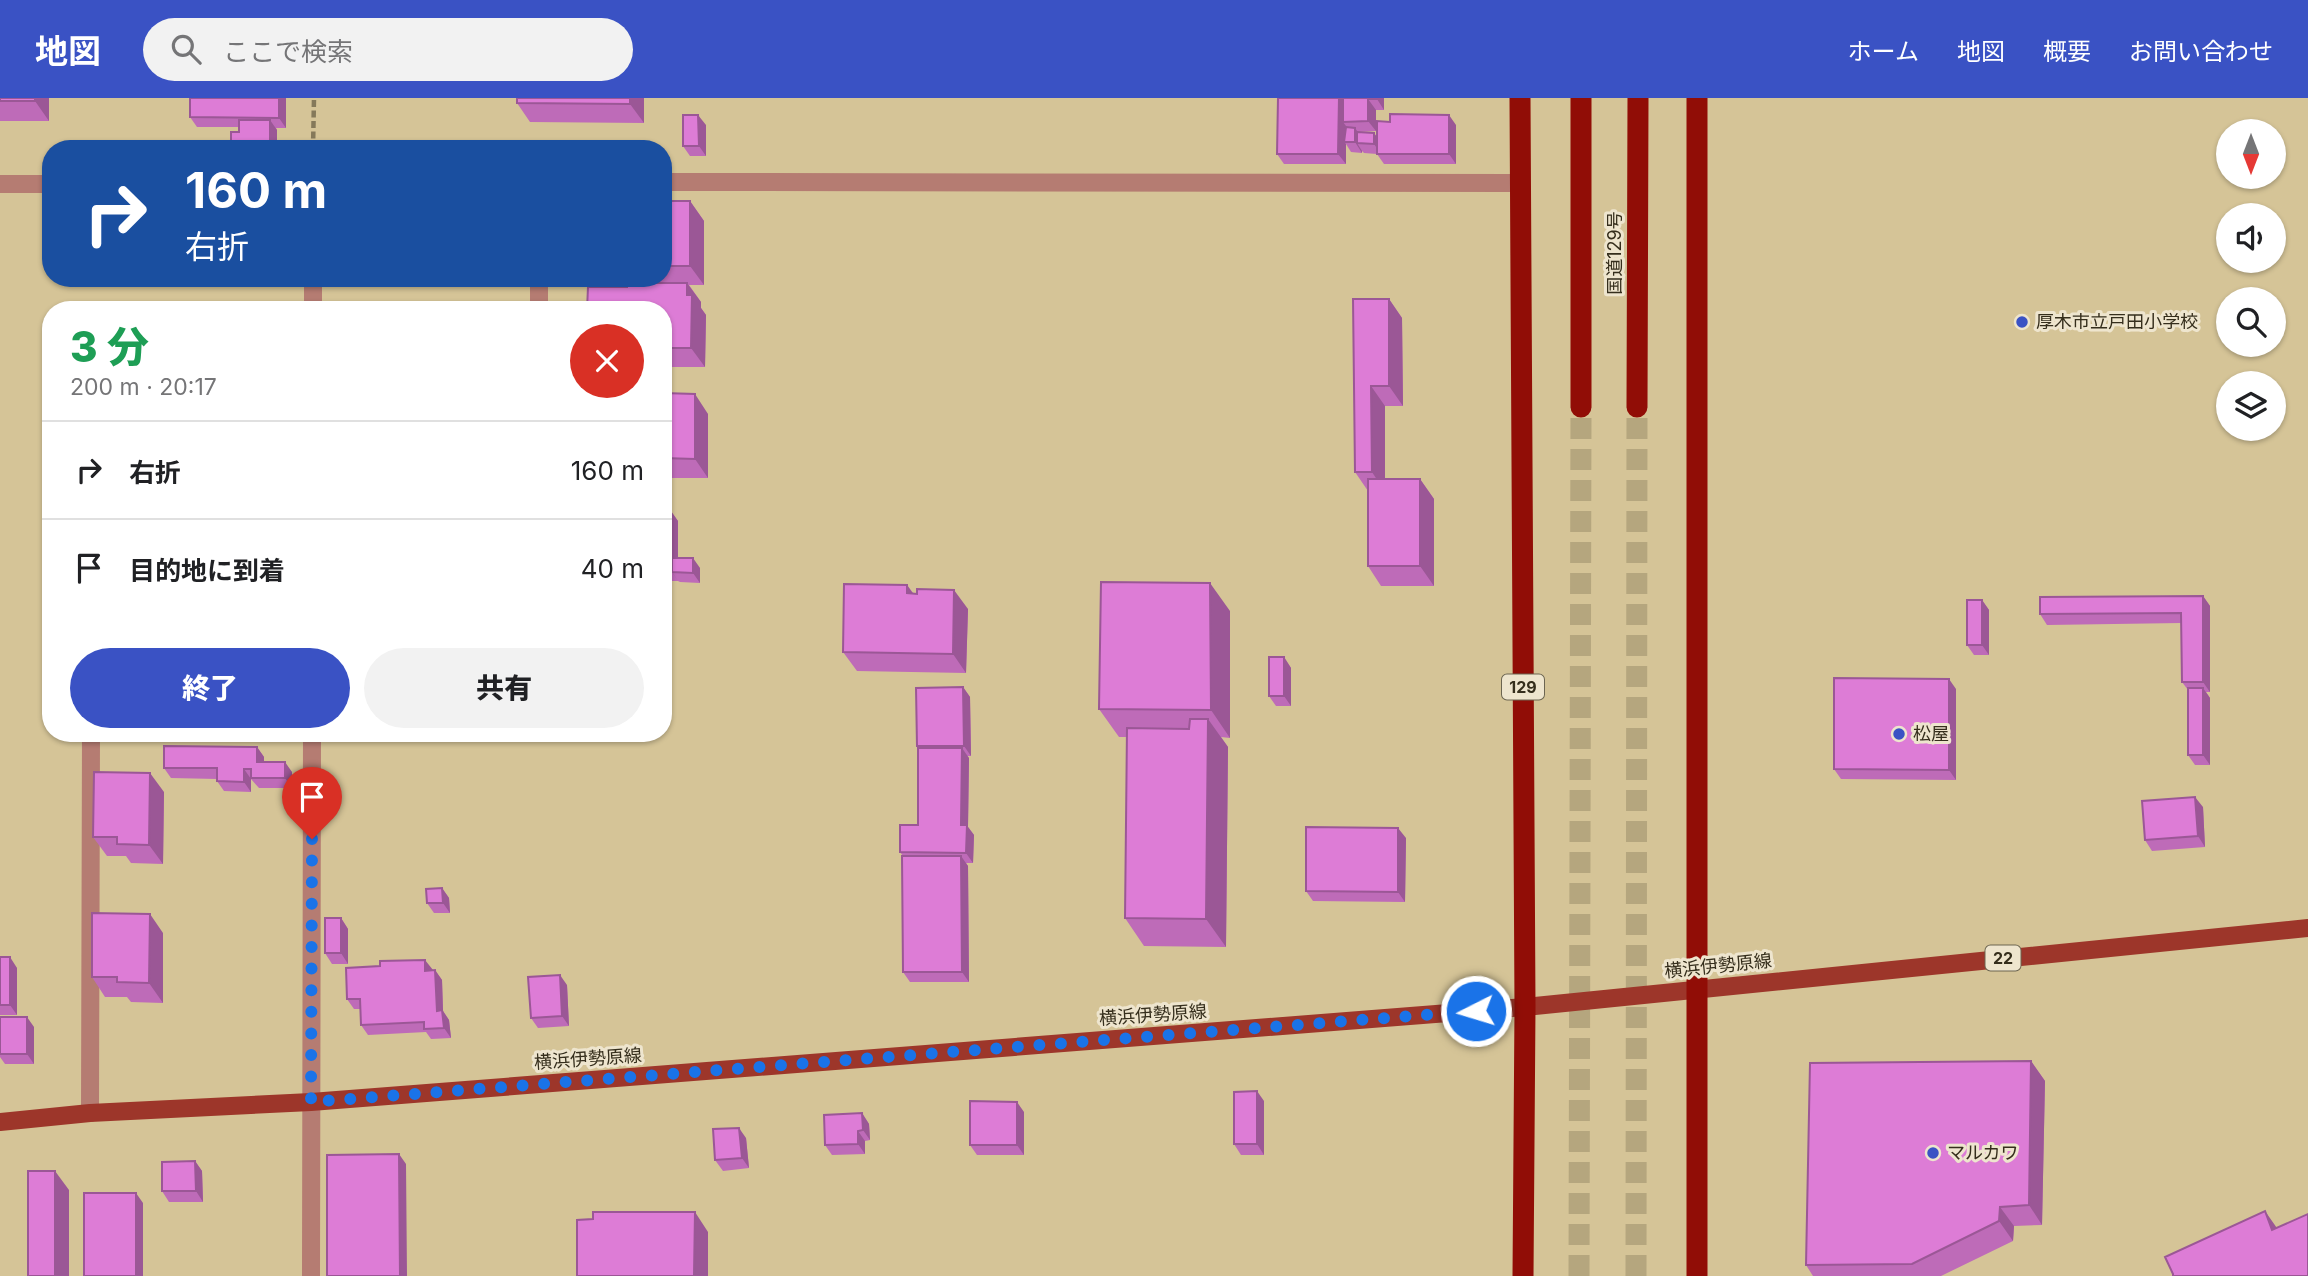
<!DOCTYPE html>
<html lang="ja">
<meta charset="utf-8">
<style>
body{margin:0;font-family:Inter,"Noto Sans JP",sans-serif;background:#f2f2f2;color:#202124;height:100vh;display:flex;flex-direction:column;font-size:26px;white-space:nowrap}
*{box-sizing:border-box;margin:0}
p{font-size:23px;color:#757577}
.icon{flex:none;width:38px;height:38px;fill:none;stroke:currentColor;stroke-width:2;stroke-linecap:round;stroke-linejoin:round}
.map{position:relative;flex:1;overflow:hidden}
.drawer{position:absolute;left:42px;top:203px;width:630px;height:441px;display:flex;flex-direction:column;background:#fff;border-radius:28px;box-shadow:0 2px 5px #0004}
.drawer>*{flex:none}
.guide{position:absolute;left:42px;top:42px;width:630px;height:147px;border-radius:28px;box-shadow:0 2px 5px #0004;background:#1a4fa0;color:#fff;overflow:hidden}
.needle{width:46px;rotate:180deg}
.buttons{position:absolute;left:2216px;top:21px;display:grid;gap:14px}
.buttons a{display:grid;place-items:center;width:70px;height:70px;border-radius:50%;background:#fff;box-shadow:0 2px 5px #0004;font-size:35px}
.pin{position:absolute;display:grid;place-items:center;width:60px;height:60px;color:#fff;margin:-72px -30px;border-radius:50% 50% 50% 0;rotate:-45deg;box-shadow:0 0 7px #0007}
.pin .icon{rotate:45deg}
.me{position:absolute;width:77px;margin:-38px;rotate:265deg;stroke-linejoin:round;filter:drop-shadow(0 0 5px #0008)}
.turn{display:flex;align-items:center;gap:24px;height:147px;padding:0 28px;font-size:32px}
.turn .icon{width:91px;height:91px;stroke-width:2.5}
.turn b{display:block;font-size:49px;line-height:60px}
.round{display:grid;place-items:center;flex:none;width:74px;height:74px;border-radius:37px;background:#f2f2f2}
.overview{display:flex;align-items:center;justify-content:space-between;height:119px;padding:0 28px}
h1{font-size:42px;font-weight:800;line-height:52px;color:#1e9e55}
.cta{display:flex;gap:14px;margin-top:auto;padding:14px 28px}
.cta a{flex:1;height:80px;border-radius:42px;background:#3a52c4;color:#fff;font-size:28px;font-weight:800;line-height:80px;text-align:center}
.cta a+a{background:#f2f2f2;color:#202124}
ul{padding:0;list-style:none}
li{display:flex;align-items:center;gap:21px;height:98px;padding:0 28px;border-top:2px solid #e0e0e0}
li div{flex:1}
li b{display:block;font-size:26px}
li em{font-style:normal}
header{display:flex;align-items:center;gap:42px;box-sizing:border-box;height:98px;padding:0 35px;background:#3a52c4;color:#fff}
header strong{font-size:33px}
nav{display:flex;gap:38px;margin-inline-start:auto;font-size:24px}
.search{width:490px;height:63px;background:#f2f2f2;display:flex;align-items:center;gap:18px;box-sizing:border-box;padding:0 24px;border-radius:38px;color:#757577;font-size:26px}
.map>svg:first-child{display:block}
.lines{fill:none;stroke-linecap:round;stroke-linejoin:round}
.highway-tunnel{stroke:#b5a67e;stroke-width:21;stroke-dasharray:21 10;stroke-linecap:butt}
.path{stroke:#85795a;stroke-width:4.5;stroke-dasharray:7 3.5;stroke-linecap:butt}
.lane{stroke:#b57c72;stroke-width:18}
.street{stroke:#b57c72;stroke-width:18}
.primary{stroke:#9d362a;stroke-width:18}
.highway{stroke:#910d06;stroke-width:21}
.wall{fill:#be6bb8}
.shaded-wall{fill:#9b5796}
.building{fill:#dd7cd6;stroke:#9b5796;stroke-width:2}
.route{stroke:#1a73e8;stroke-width:12;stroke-dasharray:0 21.6}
.poi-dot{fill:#3a52c4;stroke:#eee5ce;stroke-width:2.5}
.labels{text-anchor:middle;stroke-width:6;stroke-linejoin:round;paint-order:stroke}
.shield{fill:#eee5ce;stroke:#6c6551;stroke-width:2}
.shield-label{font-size:16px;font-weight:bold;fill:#352e1c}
.street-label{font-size:18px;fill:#352e1c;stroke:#eee5ce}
.poi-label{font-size:18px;fill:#352e1c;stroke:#eee5ce;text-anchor:start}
</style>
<header>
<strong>地図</strong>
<div class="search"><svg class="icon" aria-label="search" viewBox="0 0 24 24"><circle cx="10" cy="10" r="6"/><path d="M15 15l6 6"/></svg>ここで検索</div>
<nav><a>ホーム</a><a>地図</a><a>概要</a><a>お問い合わせ</a></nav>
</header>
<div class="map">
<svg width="2308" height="1178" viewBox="0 0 2308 1178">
<rect width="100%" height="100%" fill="#d5c497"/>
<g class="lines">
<path class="highway-tunnel" d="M1579 1178 1581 309
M1636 1178 1637 309"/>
<path class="path" d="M313 51 314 0"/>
<path class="lane" d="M539 212V180
M90 1015 91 635"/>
<path class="street" d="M663 84 1520 85
M0 86H51
M313 212V180
M311 1178 312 635"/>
<path class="primary" d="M0 1024 90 1015 311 1004 1525 909 2308 830"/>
<path class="highway" d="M1520 0 1525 909 1523 1178
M1581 0V309
M1697 0V1178
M1637 309 1638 0"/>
</g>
<path class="wall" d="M0 0H49V23H0Z
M190 0H286V30H276L277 32V51L239 34V29H197L190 19Z
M644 0V25L530 24 517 5Z
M1278 0H1384V12H1376V33L1358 34 1374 35 1377 39 1456 27V66H1384L1377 56 1364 55 1362 53V55L1351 54 1346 46V66H1284L1277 56Z
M706 27V58H690L683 48Z
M663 103H690L704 123V187H689L701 204V210L706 217 705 269H663V212L627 189V187H597L592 180H663Z
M551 180H586V182Z
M1389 201 1402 220 1403 308H1385V381H1420L1434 401V488H1381L1368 468V393L1355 374Z
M663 295 708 316V380H663Z
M663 403 678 423V460L700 470V485L680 484 678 483H663Z
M907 487 913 495 968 511 966 575 857 573 843 554Z
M2203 498 2210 508V594H2206L2210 600V667H2195L2188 657V592L2182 584 2181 525 2047 527 2040 516Z
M1982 502 1989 512V557H1974L1967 547Z
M1230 513V640L1221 639 1228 649 1226 849 1144 848 1125 820 1127 639H1119L1099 611Z
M1284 559 1291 570V608H1276L1269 598Z
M963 589 970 599 971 658H967L969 660 968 729 974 737 973 765H966L968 768 969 884H910L903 874V758L900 754 918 727V650L917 648Z
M1956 591V682L1841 681 1834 671Z
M257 649 264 659V664L292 674V690H259L251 681V694L224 693 217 683V681L171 680 164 670Z
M164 694 163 766 131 765 126 758H107L93 739Z
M2203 709 2205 749 2152 753 2145 742Z
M1406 740 1405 804 1313 803 1306 793Z
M442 790 449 800 450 815H434L427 805Z
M341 820 348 831V866H332L325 855Z
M163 835V905L131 904 127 899H105L92 879Z
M0 859 17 870V917H0Z
M380 868 435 872 442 882 443 913 449 922 451 940 431 941 426 934 368 937 361 927 360 911H354L347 901Z
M567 887 569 928 538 930 531 920Z
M0 919 34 929V966H5L0 959Z
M2031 963 2045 983 2042 1127 2014 1128 2013 1143 1941 1178H1813L1806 1167Z
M1264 1003V1057H1241L1234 1046Z
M1024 1014V1057H977L970 1047Z
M862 1015 869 1026 870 1042 865 1043V1056L832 1057 825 1047Z
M746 1040 749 1070 723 1073 715 1062Z
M195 1063 202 1073 203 1104H169L162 1093Z"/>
<path class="shaded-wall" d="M35 0H49V23L35 3Z
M279 0H286V30L279 20Z
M630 0H644V25L630 6Z
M1339 0H1346L1343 24 1346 28V44H1344L1346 46V66L1338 56Z
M1377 0H1384V12L1377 1Z
M1368 1 1376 12V33L1368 23Z
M698 17 706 27V58L699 48Z
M1449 17 1456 27V66L1449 56Z
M270 22 277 32V51H270Z
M1355 30 1362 40 1357 45 1362 53V55L1355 44Z
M1374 35 1381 45V56L1374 46Z
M690 103 704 123V187L690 168Z
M687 185 701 204V210L706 217 705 269 691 250Z
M1389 201 1402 220 1403 308 1389 288Z
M1371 288 1385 308V394L1372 374Z
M695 296 708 316V380L695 361Z
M1420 381 1434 401V488L1420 468Z
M664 403 678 423V474H672L678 483 665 463Z
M693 460 700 470V485L693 475Z
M1210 485 1230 513V640L1211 612Z
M907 487 921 507 907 495Z
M954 492 968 511 966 575 953 556Z
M2203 498 2210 508V594L2203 584Z
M1982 502 1989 512V557L1982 547Z
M1284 559 1291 570V608L1284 598Z
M1949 581 1956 591V682L1949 672Z
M963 589 970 599 971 658 964 648Z
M2203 590 2210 600V667L2203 657Z
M1208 621 1228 649 1226 849 1206 821Z
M257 649 264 659V674L257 664Z
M962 650 969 660 968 729 974 737 973 765 966 755 961 727Z
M285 664 292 674V690L285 680Z
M244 671 251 681V694L244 684Z
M150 675 164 694 163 766 149 747Z
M2195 699 2203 709 2205 749 2198 738Z
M1398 730 1406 740 1405 804 1398 794Z
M961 758 968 768 969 884 962 874Z
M442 790 449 800 450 815 443 805Z
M150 816 163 835V905L149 885Z
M341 820 348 831V866L341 855Z
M10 859 17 870V917L10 907Z
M425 862 433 872 425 873Z
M435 872 442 882 443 913 449 922 451 940 444 930 437 913Z
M560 877 567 887 569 928 562 918Z
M27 919 34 929V966L27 956Z
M2031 963 2045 983 2042 1127 2029 1107Z
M1257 993 1264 1003V1057L1257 1046Z
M1017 1004 1024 1014V1057L1017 1047Z
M862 1015 869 1026 870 1042 863 1032Z
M739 1030 746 1040 749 1070 742 1060Z
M858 1033 865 1043V1056L858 1046Z
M399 1056 406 1066 407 1178H400Z
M195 1063 202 1073 203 1104 196 1093Z
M55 1073 69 1092V1178H55Z
M136 1095 143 1105V1178H136Z
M2000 1109 2014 1128 2013 1143 1999 1123Z
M2265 1113 2279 1133 2272 1132Z
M695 1114 708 1134V1178H694Z"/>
<path class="building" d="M0 0H35V3H0Z
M190 0H279V20L190 19Z
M517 0H630V6L517 5Z
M1278 0H1339L1338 56H1277Z
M1343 0H1377V1H1368V23L1343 24Z
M1390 16 1449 17V56H1377V23L1390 24Z
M683 17H698L699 48H683Z
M239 22H270V51H231V34H239Z
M1346 29 1355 30V44H1344Z
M1357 34 1374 35V46L1357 45Z
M663 103H690V168H663Z
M627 185H687V197H692L691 250H663V212H587L588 189H627Z
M1353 201H1389V288H1371L1372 374H1355Z
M663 295 695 296V361L663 360Z
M1368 381H1420V468H1368Z
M663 403 665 463H663Z
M672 460H693V475L672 474Z
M1101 484 1210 485 1211 612 1099 611Z
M844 486 907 487V495L917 496V491L954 492 953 556 843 554Z
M2203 498V584H2182L2181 515 2040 516V499Z
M1967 502H1982V547H1967Z
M1269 559H1284V598H1269Z
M1834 580 1949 581V672L1834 671Z
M963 589 964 648H917L916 590Z
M2188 590H2203V657H2188Z
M1190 621H1208L1206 821 1125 820 1127 630 1189 631Z
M164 648 257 649V664H285V680H251V671H244V684L217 683V670H164Z
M918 650H962L961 727H967L966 755 900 754V727H918Z
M94 674 150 675 149 747 117 746V739H93Z
M2195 699 2198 738 2145 742 2142 703Z
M1306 729 1398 730V794L1306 793Z
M902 758H961L962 874H903Z
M442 790 443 805H427L426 791Z
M92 815 150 816 149 885 117 884V879H92Z
M325 820H341V855H325Z
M0 859H10V907H0Z
M425 862V873L435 872 437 913 442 912 444 930 424 931V924L361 927 360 901H347L346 870 380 868V863Z
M560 877 562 918 531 920 528 879Z
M0 919H27V956H0Z
M2031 963 2029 1107 2000 1109 1999 1123 1912 1166 1806 1167 1810 965Z
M1257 993V1046H1234V994Z
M970 1003 1017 1004V1047H970Z
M862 1015 863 1032 858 1033V1046L825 1047 824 1017Z
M739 1030 742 1060 715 1062 713 1031Z
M399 1056 400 1178H327V1057Z
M195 1063 196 1093H162V1064Z
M28 1073H55V1178H28Z
M84 1095H136V1178H84Z
M2265 1113 2272 1132 2308 1116V1178H2173V1176L2165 1159Z
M593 1114H695L694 1178H577V1122L593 1121Z"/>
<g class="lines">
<path class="route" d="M312 741 311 1004 1476 913"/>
</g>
<g class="poi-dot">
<circle cx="2022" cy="224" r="7"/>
<circle cx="1899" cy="636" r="7"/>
<circle cx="1933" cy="1055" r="7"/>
</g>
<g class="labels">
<g class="shield">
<rect x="1502" y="576.5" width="42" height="25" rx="5"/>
<rect x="1985.5" y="847.5" width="35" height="25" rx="5"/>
</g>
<g class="shield-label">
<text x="1523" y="595">129</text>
<text x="2003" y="866">22</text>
</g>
<g class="street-label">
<text transform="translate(1615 155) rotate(-90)" y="6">国道129号</text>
<text transform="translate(1718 868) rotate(-6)" y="6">横浜伊勢原線</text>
<text transform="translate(1153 917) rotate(-4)" y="6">横浜伊勢原線</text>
<text transform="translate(588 961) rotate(-4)" y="6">横浜伊勢原線</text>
</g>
<g class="poi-label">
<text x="2036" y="230">厚木市立戸田小学校</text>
<text x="1913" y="642">松屋</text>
<text x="1947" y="1061">マルカワ</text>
</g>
</g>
</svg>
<div class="buttons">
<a><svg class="needle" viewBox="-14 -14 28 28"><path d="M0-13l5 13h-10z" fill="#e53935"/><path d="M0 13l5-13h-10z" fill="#757577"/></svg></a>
<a><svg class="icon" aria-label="sound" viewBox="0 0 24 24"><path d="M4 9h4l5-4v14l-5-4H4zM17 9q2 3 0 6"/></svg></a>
<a><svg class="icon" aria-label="search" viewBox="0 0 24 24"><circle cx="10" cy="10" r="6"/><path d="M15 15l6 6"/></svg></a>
<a><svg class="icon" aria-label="layers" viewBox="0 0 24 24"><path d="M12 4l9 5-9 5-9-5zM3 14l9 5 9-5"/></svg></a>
</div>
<div class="pin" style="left:312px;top:741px;background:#d93025"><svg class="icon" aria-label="arrive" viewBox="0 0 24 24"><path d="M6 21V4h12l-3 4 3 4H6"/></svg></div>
<svg class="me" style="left:1476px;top:913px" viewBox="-20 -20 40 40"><circle r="17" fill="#1a73e8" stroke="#fff" stroke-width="3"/><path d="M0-11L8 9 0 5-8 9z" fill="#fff"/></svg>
<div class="guide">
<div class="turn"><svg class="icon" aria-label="right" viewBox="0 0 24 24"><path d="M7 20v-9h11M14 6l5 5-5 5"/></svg><div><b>160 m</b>右折</div></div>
</div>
<section class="drawer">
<div class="overview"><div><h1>3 分</h1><p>200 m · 20:17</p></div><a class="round" style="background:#d93025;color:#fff"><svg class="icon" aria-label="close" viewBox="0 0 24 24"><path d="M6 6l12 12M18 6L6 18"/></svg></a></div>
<ul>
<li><svg class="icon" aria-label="right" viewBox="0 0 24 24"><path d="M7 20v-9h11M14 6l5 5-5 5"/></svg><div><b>右折</b></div><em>160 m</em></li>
<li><svg class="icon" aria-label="arrive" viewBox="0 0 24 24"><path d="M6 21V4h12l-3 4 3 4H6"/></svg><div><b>目的地に到着</b></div><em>40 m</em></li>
</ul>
<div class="cta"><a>終了</a><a>共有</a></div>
</section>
</div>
